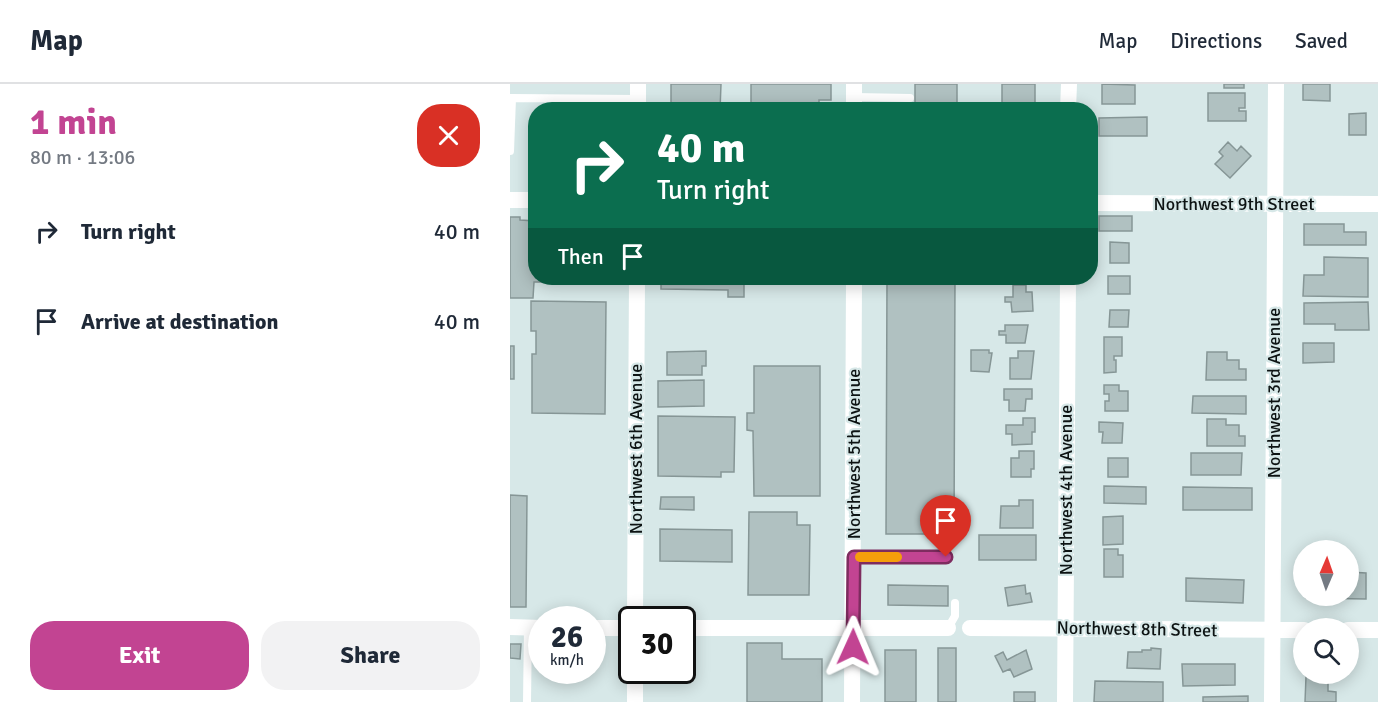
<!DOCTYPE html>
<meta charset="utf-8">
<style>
body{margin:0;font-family:Signika,sans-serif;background:#f2f2f3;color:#1f2937;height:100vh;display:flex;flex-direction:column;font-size:22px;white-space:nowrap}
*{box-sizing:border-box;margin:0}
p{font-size:20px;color:#747a83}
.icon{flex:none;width:33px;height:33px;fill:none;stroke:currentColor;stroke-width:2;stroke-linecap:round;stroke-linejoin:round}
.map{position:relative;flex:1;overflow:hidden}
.drawer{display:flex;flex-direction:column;background:#fff;width:510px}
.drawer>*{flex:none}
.guide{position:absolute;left:18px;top:18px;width:570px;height:183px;border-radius:24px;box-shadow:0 3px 15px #0003;background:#0b6e4f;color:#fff;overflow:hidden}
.needle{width:39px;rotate:2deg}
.buttons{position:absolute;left:783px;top:456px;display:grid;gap:12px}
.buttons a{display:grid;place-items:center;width:66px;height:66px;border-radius:50%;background:#fff;box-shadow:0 3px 15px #0003;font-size:30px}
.speed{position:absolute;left:18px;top:522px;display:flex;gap:12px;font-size:30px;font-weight:700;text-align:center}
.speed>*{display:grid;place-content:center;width:78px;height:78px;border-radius:50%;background:#fff;box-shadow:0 3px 15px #0003;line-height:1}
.speed small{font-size:15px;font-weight:400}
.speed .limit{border:3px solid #111;border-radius:9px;background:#fff;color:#111}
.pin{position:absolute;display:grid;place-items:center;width:51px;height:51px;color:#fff;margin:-62px -26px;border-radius:50% 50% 50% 0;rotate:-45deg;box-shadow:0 0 6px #0007}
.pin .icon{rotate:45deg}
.me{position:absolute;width:66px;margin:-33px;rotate:1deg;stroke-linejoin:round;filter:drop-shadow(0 0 4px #0008)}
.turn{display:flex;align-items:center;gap:21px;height:126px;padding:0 30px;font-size:27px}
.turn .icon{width:78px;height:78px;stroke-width:2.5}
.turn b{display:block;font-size:42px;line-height:51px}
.then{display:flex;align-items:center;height:57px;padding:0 30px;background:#0003;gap:12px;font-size:22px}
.round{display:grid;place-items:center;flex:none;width:63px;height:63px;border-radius:24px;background:#f2f2f3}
.summary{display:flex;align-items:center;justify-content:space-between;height:102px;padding:0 30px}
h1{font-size:36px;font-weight:700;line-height:45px;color:#c24492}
.button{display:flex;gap:12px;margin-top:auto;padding:12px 30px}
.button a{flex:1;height:69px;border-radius:24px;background:#c24492;color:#fff;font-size:24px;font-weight:700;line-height:69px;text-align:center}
.button a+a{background:#f2f2f3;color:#1f2937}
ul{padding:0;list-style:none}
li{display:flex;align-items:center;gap:18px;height:90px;padding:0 30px}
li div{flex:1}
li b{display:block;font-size:22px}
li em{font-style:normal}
header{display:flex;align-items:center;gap:36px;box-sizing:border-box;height:84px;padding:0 30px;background:#fff;border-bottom:2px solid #e0e1e3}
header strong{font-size:28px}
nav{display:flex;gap:33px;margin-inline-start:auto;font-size:21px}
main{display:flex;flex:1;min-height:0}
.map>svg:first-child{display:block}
.building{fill:#b0c1c1;stroke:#869696;stroke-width:1.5}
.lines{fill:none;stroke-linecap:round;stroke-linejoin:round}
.lane{stroke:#fff;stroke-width:8}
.street{stroke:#fff;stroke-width:16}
.route-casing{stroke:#7e2c5f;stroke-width:15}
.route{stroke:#c24492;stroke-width:10}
.slow{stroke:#f59e0b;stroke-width:10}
.labels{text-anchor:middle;stroke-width:4.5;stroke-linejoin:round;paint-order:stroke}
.street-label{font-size:18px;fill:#0d1313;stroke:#d7e8e8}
</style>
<header>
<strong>Map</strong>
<nav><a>Map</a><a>Directions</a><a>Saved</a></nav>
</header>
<main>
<section class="drawer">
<div class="summary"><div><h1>1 min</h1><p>80 m · 13:06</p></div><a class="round" style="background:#d93025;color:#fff"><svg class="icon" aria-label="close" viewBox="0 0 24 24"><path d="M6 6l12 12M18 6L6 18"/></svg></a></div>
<ul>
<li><svg class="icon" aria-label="right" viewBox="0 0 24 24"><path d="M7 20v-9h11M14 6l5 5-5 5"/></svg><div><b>Turn right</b></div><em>40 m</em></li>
<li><svg class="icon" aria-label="arrive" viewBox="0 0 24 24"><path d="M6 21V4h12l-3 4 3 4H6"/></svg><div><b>Arrive at destination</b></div><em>40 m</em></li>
</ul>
<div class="button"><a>Exit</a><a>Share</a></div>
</section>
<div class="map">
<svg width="868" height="618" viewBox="0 0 868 618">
<rect width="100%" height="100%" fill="#d7e8e8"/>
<path class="building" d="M161 0H211L210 26H176V22L161 21Z
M241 0H321V16H309V26H241Z
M405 0H447V26H405Z
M492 0H525V20H492Z
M592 0 625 1V20H592Z
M714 0H734V4H714Z
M793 0H820V17L793 16Z
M698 9H735V24H729V27H736V37H698Z
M856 29V51H839V30Z
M637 33V52H589V34Z
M718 58 727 67 731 62 741 72 720 94 705 80 713 72 709 68Z
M589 132H622V147H589Z
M0 133H10V136L26 137V194H96V198H24L23 214H0Z
M794 140H834V148H856V161H794Z
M600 158 619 159V179H600Z
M814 173 858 174V213L793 212 794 191H814Z
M598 192H620V210H598Z
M151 194H234V213H218V206L151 205Z
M377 194H445L444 450H376Z
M503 201H516V208H522L523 227 502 228 501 218H495V213H503Z
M21 217 96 218 95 330 22 329V270H26V247H21Z
M858 218 859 246H825V240H794V219Z
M600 226H619L618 243H599Z
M495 241H518L515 259H496V251H489V247H495Z
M594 253H612V272H604V276H606V288L594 289Z
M793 259H824V278L793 279Z
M0 262H4V295H0Z
M461 266H479V269H482L479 288 461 287Z
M196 267V282H192V291H157V268Z
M508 267H524L521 295H500V274H508Z
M697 268H717V276H729V285H736V296H696Z
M244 282H310V412H244L243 347 237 346V329H244Z
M194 296V322L148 323V297Z
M594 301H609V307H618V327H595V317H599V310H594Z
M494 305H522V315H516L515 327H499V316H494Z
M683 312H736V330L682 329Z
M148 332 225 333 224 388H211V393L148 392Z
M513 334H525V348H522V360L502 361V350H496V341H513Z
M697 335H716V341H729V352H735V362H697Z
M589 338 613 339 612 359H592L593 348H589Z
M509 367H524V385H521V393H501V374H509Z
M681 369H732L731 391H681Z
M598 374H618V393H598Z
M594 402 636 403V420L594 419Z
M673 403 742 404V426H673Z
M0 411 17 412 16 523H0Z
M151 413H184V426L150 425Z
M509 416H523V444H490L491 422H509Z
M239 428H287V441H300L299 511H238Z
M613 432V460L593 461V433Z
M150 445 222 446V478L150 477Z
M469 451H526V476H469Z
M594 465H608V471H613V493H594Z
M838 488 856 489V515L796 514V512H838Z
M676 494 734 496 733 519 676 517Z
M378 501 438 502V522L378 521Z
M515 501 516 510 520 509 522 518 498 522 495 504Z
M29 558H32V586H29Z
M237 559H272V575H312V618H237Z
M0 560H11L10 575 0 574Z
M428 564H446V618H428Z
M641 564 651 565 650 585 617 584 618 568H632V566H641Z
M375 566H406V618H375Z
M516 566 522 585 504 593 500 585 493 588 485 572 493 568 497 576Z
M672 580H725V601L673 602Z
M796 593 818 594V607L826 608V618H795Z
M585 597 653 598V618H584Z
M504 608H525V618H504Z
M738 612V618H693V613Z"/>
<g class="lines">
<path class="lane" d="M344 13 400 14
M0 14 128 15
M0 67 2 14
M344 473H436
M438 544 445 532V519
M17 618 18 543"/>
<path class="street" d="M128 26V0
M344 26V0
M558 26 559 0
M0 116H26
M580 119 868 120
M125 536 127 194
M0 543 32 544
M82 544H122
M172 544H438
M460 544 794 546
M838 546H868
M125 618V586
M342 618 344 194
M555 618 558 194
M762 618 766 0"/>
</g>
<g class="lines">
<g class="route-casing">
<path id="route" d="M343 563 344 473H436"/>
</g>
<use href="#route" class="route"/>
<path class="slow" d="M350 473H387"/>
</g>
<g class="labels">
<g class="street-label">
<text x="724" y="126">Northwest 9th Street</text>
<text transform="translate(764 309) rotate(-90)" y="6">Northwest 3rd Avenue</text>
<text transform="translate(126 365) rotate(-90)" y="6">Northwest 6th Avenue</text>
<text transform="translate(344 370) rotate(-90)" y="6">Northwest 5th Avenue</text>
<text transform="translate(556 406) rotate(-90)" y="6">Northwest 4th Avenue</text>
<text transform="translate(627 545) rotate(1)" y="6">Northwest 8th Street</text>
</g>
</g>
</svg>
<div class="buttons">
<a><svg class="needle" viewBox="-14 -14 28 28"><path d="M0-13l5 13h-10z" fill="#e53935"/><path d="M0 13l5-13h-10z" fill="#747a83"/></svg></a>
<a><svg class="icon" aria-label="search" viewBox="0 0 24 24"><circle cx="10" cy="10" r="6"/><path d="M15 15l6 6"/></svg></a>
</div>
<div class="speed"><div>26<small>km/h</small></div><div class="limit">30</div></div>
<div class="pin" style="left:436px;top:473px;background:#d93025"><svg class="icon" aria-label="arrive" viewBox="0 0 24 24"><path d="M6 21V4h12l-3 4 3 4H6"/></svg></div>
<svg class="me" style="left:343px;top:563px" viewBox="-20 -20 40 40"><path d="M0-17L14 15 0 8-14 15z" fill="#c24492" stroke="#fff" stroke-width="4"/></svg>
<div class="guide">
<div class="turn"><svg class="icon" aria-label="right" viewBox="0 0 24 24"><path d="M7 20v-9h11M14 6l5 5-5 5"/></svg><div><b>40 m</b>Turn right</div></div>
<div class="then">Then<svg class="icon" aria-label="arrive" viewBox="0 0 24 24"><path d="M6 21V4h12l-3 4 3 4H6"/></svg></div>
</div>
</div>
</main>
